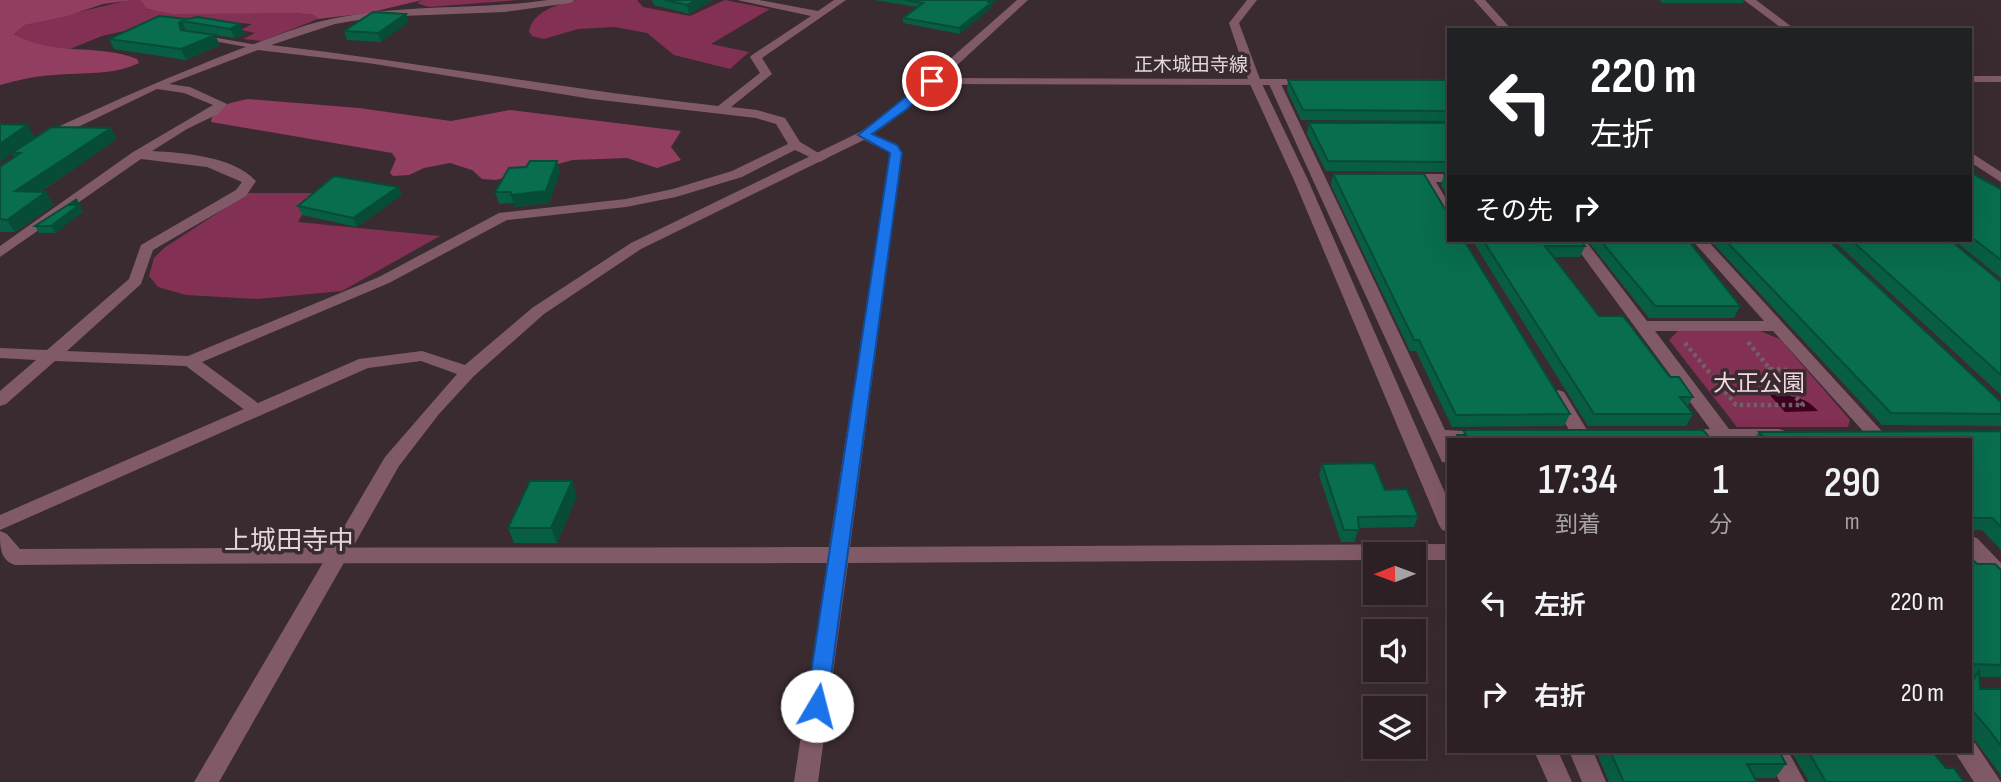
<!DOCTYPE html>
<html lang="ja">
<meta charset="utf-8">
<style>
body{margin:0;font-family:"Sofia Sans Condensed","Noto Sans JP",sans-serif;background:#382d31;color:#f1f3f6;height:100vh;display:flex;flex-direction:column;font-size:26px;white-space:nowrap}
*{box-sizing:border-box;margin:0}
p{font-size:23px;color:#a6a3a6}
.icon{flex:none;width:38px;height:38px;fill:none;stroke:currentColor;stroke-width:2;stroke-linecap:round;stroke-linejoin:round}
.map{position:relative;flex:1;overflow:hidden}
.drawer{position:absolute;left:1447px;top:438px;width:525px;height:315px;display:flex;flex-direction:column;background:#2c2024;border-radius:0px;box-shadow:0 7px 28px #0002,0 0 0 2px #483e41}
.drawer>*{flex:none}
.top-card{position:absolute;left:1447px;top:28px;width:525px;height:214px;border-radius:0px;box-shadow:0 7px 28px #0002,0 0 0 2px #483e41;background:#202124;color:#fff;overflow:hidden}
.needle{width:46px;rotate:269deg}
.tools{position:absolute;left:1363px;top:542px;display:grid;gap:14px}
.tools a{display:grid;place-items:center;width:63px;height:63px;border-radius:0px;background:#2c2024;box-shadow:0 7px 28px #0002,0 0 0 2px #483e41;font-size:35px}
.pin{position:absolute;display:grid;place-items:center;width:60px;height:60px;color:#fff;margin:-30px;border:4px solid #fff;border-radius:50%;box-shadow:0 2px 7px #0007}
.me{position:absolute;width:77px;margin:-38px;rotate:8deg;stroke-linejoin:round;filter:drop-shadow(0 0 5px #0008)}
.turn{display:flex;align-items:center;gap:24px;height:147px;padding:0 28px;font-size:32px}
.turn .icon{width:91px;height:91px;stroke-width:2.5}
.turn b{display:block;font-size:49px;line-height:60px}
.then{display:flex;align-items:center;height:66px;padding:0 28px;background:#0003;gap:14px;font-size:26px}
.eta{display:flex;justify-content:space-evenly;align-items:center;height:119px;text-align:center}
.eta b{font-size:42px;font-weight:600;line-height:49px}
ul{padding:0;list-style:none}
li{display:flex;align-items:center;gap:21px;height:91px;padding:0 28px}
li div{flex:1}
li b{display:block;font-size:26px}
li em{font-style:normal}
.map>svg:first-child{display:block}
.green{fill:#823053}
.forest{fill:#923e61}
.water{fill:#3d001f}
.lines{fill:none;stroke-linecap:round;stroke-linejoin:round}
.path{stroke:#6f6166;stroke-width:4.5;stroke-dasharray:3.5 3.5;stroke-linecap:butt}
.service{fill:#815a68;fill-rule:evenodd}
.minor{fill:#815a68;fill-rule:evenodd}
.tertiary{fill:#815a68;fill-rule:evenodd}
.wall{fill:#085e44}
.shaded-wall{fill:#064c37}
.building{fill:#096d4f;stroke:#064c37;stroke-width:2}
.route{fill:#1a73e8;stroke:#114b97;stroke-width:2}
.labels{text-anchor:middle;stroke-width:7;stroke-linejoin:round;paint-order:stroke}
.far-street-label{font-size:19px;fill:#e1d7da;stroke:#3a2b30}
.park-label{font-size:23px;fill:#f2d9e1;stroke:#3a2b30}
.quarter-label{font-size:26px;fill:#e1d7da;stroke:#3a2b30}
</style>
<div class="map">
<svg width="2001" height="782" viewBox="0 0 2001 782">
<rect width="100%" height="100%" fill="#3a2b30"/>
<path class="green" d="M129 0H140L148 10 295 13 314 15 318 19 262 41 243 39 255 33 241 30 252 24 216 21 155 24 102 36 70 49 34 45 14 34 25 25Z
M422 0H518L429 7 417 3Z
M578 0H637L643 7 690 16 725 0 770 9 711 44 749 52 730 69 674 55 647 33 615 27 578 29 544 39 532 36 529 32C532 11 560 3 578 0Z
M248 193H314L298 222 440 236 342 291 258 299 186 295 158 287 149 276 154 258 164 248Z
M1678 331H1760L1780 339 1850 420 1848 427H1737L1669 340Z"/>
<path class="forest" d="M0 0H133L103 4 67 16 25 25 14 34C53 57 97 43 137 59L139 63C111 76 84 72 54 75 35 76 18 80 0 85Z
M140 0H422L368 13 318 19 314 15 295 13 173 14 147 9Z
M248 99 359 108 451 121 510 110 681 131 671 147 681 160 657 168 627 158 573 160 496 180 482 179 472 170 450 163 424 168 409 175 393 176 390 173 396 159 392 153 211 122C213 105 234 102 248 99Z"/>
<path class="water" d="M1769 394C1788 395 1805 396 1818 411L1785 412Z"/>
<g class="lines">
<path class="path" d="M1748 342 1770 369
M1685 343 1736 405H1803L1770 369 1789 370"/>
<path class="service" d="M200 35 258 45 262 47 258 49 203 39 199 37Z"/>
<path class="minor" d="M548 0H575L570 3 505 12 376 17 335 24 271 45C420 63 568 89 718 106L760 73 750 57 752 55 811 16 737 0H759L818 11 834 0H846L762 58 772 74 731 107 757 110 785 118 800 142 827 158 820 162 795 150 742 177 676 197 626 207 507 220 389 283 202 362 262 406 265 410 262 414H250L186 366 55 361 6 404 0 406V391L36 360 0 358V348L47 350 129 279 141 245 236 190 242 182 207 167 141 159 0 257V246L133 152 213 105 184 93 157 89 53 139H45V133C109 103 173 75 240 49 271 38 303 24 336 18 406 4 478 10 548 0ZM258 50 368 63 592 99 756 118 776 124 788 144 732 171 673 189 626 199 499 213 379 277 188 356 67 351 141 284 153 250 246 196 256 181C232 156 185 153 152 151L187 129 218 114 227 104 190 87 169 84Z
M1247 0H1257L1239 23 1261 82 1308 180 1449 502V532L1442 530 1439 525 1294 180 1249 82 1229 23Z
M1474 0H1485L1512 30H1501Z
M1744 0H1756L1796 30H1784Z
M1270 80 1280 82 1445 430 1484 432 1487 436 1485 439H1449V463L1442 462 1430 436 1268 82Z
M864 131 897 144 902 153 850 547 1449 544V560H1414V555H1376V560L848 563 818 782H794L827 563C556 564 286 562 15 565 0 560 0 547 0 531L7 534 20 549C290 547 560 548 829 547L890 153 860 138 858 135Z
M1970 152 2001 172V182L1970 162Z
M1403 174H1449V182H1436L1449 204V220L1444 219 1423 182 1398 181V175Z
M1571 240H1585L1647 321H1764L1692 240H1707L1889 439H1870L1773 331H1655L1729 429H1779L1785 431 1788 435 1786 439H1677L1675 435 1678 431 1710 429Z
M1558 390 1564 392 1590 435 1588 439H1574L1572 435 1549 396Z
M1970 536 1977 538 2001 563V585L1994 583 1970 557Z
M1970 742 1975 743 2001 782H1974L1954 751H1970Z
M1534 751H1558L1572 782H1548Z
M1569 751H1593L1606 782H1582Z
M1763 751H1788L1805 782H1780Z"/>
<path class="tertiary" d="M1017 0H1028L943 78 1313 79 1319 82 1313 85 935 84 907 110 868 138 641 249 544 314 474 376 439 414 399 466 219 782H194L385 457 457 374 421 361 368 368 0 530V515L359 359 422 351 465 365 532 308 631 243 860 132 899 104Z
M1970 76H2001V82H1970Z"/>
</g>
<path class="wall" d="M652 0H712L689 14 654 5Z
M874 0H997L991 5V8L960 34 903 23V18L917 7Z
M1659 0H1744L1743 3H1663Z
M406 14 409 22 381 42 347 40 344 31Z
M159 16 240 24 244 34 235 38 215 35 220 45 186 60 114 49 109 39Z
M1288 80H1449V121L1301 120 1287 90Z
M1309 123H1449V172L1326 171 1307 134Z
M27 125 35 137 117 139 40 192 54 205 15 232H0V167L14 157 12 153 0 162Z
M557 161 560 172 549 203 515 207 514 203 499 204 495 192 526 167Z
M1970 166 1975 175 2001 189V278L1954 240H1970Z
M1333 174 1445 209 1449 240 1570 414 1564 426 1452 427 1416 351H1410L1331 185Z
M1444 174H1449V199L1441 185Z
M398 187 402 195 357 227 302 215 298 206Z
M81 206 80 207 83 212 55 233H39L35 226Z
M1472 240H1580L1585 246 1580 257H1553L1599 316 1693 397 1687 407 1693 414 1686 426H1588Z
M1587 240H1688L1740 306 1734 318H1649Z
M1710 240H1828L2001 402V426L1882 425Z
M1833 240H1950L2001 282V395Z
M2001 431V550L1982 530H1970V439H1754L1759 432Z
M1322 464 1385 490 1418 516 1414 527 1358 528 1355 542H1341L1319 475Z
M577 496 557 543H514L508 528Z
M1970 557 1977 564 2001 570V677H1979L1980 689H2001V775L1970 734V680L1973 677H1970Z
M1596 751H1779L1786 764 1775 778H1754L1757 782H1609Z
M1791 751H1932L1946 768 1964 782H1809Z"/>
<path class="shaded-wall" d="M696 0H712L689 14 687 5Z
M990 0H997L991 5V8L960 34 959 28Z
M406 14 409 22 381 42 378 33Z
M182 21 186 30V40L179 23Z
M240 24 244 34 235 38 230 29Z
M215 35 220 45 186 60 181 49Z
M27 125 35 137 0 162V144Z
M111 128 117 139 23 203 15 191Z
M557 161 560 172 549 203 515 207 511 195Z
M398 187 402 195 357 227 353 218Z
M46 192 54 205 15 232 7 220Z
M77 199 83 212 55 233 51 226 69 205Z
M572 481 577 496 557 543 551 528Z"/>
<path class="building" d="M665 0H696L687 5Z
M905 0H990L988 2 991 3 959 28 903 18 923 3Z
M373 12 406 14 378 33 344 31Z
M159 16 187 19 198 17 240 24 230 29 182 21 179 23 181 30 215 35 181 49 109 39Z
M1288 80H1449V111L1303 110Z
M1309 123H1449V162L1328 161Z
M0 124 27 125 0 144Z
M52 127 111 128 15 191 46 192 7 220 0 219V167L20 153H12Z
M530 161H557L546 191 511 195V192H495L509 168 526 167Z
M1970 166 1974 169 1975 175 2001 189V260L1970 236Z
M1333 174H1424L1445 209 1449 211V240H1464L1570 414 1456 415 1419 340H1414Z
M1444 174H1449V183Z
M334 176 398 187 353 218 298 206Z
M77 199 69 205H79L51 226H35Z
M1483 240H1580L1585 246H1545L1599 316H1623L1670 377H1679L1693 397H1680L1693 414H1594Z
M1600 240H1688L1740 306H1655Z
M1725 240H1828L2001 402V414L1891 413Z
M1851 240H1950L2001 282V375Z
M1463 430H1703L1711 439H1459L1457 435H1466Z
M2001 431V527L1992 518H1970V439H1765L1759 432Z
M1374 463 1385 490 1407 489 1418 516 1358 517 1359 530H1344L1322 464Z
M530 481H572L551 528H508Z
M1970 557 1977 564H1995L2001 570V665L1970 664Z
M1979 671 1980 689H2001V746L1989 730 1970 708V685Z
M1610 751H1779L1786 764H1747L1757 782H1624Z
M1808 751H1932L1946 768H1954L1964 782H1826Z"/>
<path class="route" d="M928 79 937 81 907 109 872 134 897 145 902 153 827 706 824 713 817 715 809 713 806 706 890 153 858 135Z"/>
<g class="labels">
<g class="far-street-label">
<text x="1191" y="71">正木城田寺線</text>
</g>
<g class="park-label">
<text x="1759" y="391">大正公園</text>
</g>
<g class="quarter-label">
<text x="289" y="549">上城田寺中</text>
</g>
</g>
</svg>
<div class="tools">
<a><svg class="needle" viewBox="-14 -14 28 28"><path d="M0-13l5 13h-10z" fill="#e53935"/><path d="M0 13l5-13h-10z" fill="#a6a3a6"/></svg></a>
<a><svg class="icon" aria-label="sound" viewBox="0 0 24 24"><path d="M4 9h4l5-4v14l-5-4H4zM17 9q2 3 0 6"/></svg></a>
<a><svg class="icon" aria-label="layers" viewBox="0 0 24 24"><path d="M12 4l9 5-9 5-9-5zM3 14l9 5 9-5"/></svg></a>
</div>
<div class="pin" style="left:932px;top:81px;background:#d93025"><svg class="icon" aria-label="arrive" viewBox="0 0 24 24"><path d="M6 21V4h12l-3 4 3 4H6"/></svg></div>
<svg class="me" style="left:817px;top:706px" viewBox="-20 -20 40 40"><circle r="19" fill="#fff"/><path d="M0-13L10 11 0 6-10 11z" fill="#1a73e8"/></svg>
<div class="top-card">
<div class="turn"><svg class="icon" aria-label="left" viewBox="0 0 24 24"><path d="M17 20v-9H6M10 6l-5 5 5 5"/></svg><div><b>220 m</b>左折</div></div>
<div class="then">その先<svg class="icon" aria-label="right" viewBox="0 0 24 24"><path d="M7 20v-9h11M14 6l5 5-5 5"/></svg></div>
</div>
<section class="drawer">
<div class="eta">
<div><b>17:34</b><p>到着</p></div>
<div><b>1</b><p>分</p></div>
<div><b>290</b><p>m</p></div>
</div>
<ul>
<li><svg class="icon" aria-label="left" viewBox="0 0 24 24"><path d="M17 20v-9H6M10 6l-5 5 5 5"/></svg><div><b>左折</b></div><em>220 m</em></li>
<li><svg class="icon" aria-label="right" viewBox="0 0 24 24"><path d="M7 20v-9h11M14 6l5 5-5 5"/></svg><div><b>右折</b></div><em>20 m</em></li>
</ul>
</section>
</div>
